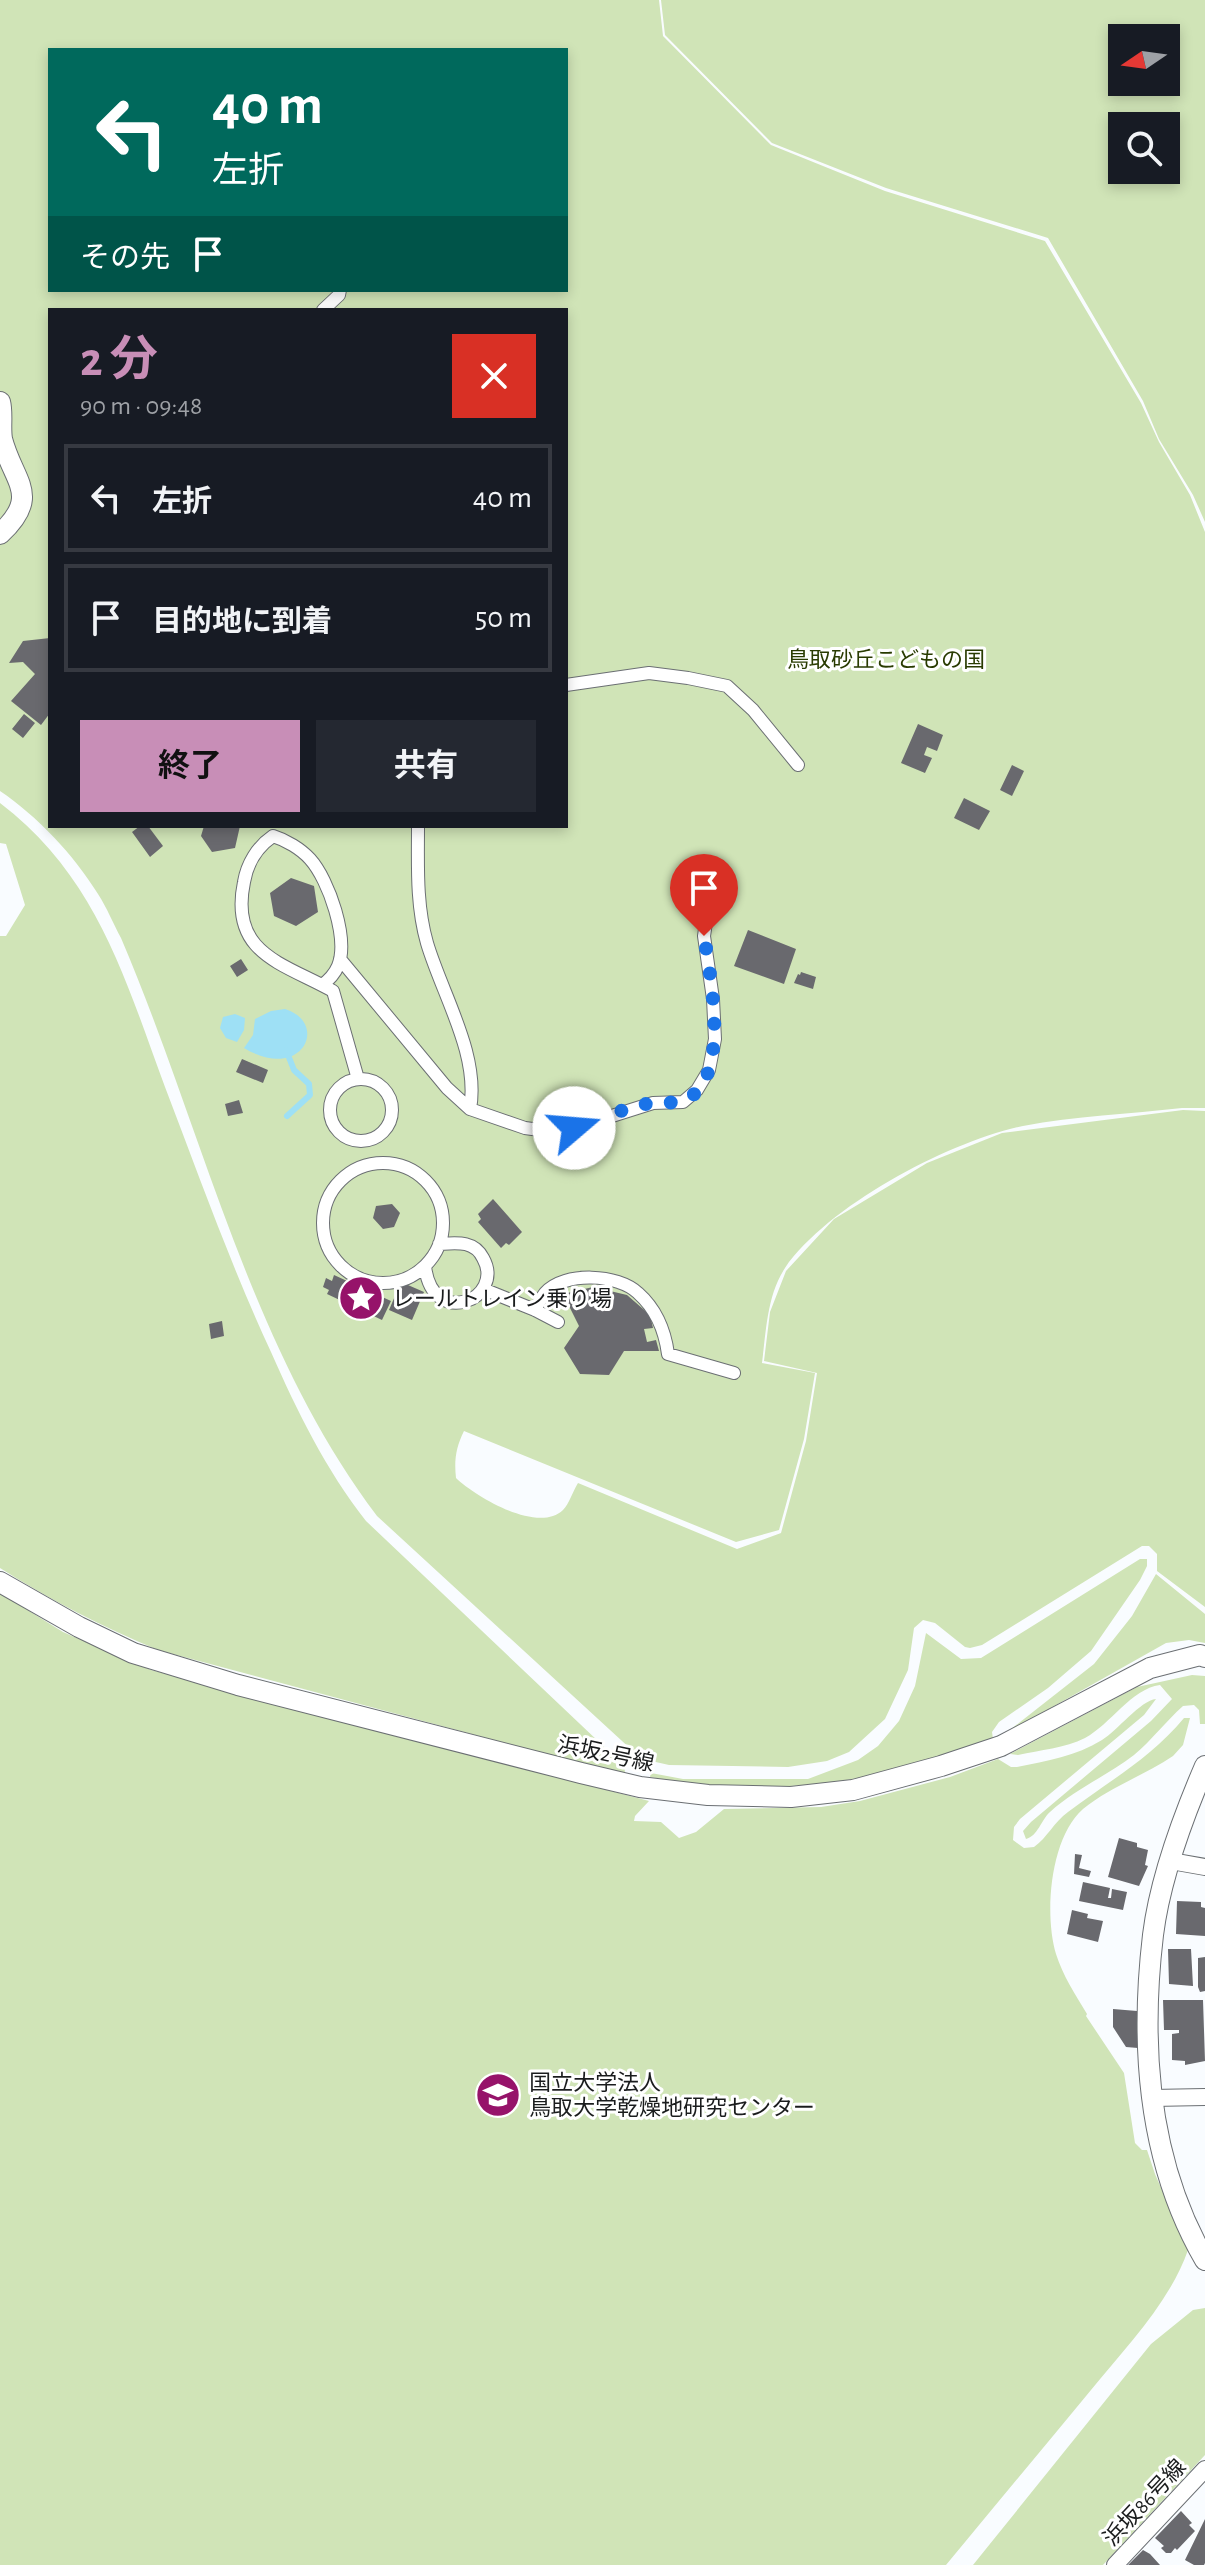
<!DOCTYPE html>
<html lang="ja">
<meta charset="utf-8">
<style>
body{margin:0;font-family:"Alegreya Sans","Noto Sans JP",sans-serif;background:#242831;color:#f1f3f6;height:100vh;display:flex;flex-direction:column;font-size:30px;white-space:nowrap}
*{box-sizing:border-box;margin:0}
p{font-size:26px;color:#9ea1a6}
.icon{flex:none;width:44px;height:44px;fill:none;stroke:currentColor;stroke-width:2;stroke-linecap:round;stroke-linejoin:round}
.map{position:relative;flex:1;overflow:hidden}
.details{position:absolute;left:48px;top:308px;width:520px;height:520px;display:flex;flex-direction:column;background:#171b24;border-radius:0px;box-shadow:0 4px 12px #0003}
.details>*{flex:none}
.hud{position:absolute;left:48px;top:48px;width:520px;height:244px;border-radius:0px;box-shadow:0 4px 12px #0003;background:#00695c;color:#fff;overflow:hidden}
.needle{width:52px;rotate:257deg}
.controls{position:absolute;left:1108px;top:24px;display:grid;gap:16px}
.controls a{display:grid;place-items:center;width:72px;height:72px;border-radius:0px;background:#171b24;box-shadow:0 4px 12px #0003;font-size:40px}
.pin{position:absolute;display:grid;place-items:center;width:68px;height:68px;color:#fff;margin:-82px -34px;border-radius:50% 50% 50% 0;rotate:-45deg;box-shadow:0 0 8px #0007}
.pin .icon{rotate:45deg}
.me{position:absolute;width:88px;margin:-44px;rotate:72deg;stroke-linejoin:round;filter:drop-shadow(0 0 6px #0008)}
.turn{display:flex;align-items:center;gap:28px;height:168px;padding:0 32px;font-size:36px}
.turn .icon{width:104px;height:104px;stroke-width:2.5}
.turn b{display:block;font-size:56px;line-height:68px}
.then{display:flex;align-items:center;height:76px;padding:0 32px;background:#0003;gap:16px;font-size:30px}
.round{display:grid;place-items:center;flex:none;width:84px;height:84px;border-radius:0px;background:#242831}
.overview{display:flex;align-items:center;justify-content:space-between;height:136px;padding:0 32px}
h1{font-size:48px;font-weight:700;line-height:60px;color:#c88eb7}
.button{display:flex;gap:16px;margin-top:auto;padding:16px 32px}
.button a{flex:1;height:92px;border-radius:0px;background:#c88eb7;color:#111;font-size:32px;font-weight:700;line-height:92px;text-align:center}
.button a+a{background:#242831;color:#f1f3f6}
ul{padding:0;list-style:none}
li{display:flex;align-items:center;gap:24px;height:108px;margin:0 16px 12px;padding:0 16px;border:4px solid #363941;border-radius:0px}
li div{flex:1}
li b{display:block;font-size:30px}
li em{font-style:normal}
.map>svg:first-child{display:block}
.green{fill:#d0e4b7;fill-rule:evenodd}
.water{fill:#9ee0f5}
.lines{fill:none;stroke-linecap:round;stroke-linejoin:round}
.stream{stroke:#9ee0f5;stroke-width:6}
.building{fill:#69696e}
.pedestrian-casing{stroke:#6b6f73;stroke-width:14}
.minor-casing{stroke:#6b6f73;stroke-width:18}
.tertiary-casing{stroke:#6b6f73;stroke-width:22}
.pedestrian{stroke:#fff;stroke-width:12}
.minor{stroke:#fff;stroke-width:16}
.tertiary{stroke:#fff;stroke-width:20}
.route{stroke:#1a73e8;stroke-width:14;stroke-dasharray:0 25.2}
.labels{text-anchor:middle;stroke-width:6;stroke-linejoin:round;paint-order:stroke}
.park-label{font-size:22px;fill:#293b01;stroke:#fff}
.poi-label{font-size:22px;fill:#1a1c1d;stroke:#fff;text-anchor:start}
.street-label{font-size:22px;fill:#1a1c1d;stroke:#fff}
</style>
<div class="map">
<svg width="1205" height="2565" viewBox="0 0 1205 2565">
<rect width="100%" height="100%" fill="#f9fcff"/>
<path class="green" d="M0 0H659L663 36 771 145 885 191 1045 241 1141 403 1159 442 1190 495 1205 532V1108H1182C1130 1114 1075 1116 1023 1126 948 1142 829 1205 785 1268 767 1295 766 1332 762 1363L815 1373 804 1439 779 1530 736 1542 464 1431C456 1447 454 1460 456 1478 476 1497 538 1534 563 1510 569 1504 573 1491 578 1483L737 1549 781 1533 806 1441 817 1373 764 1361 770 1312 786 1271 834 1219 927 1163 1002 1133 1183 1110 1205 1111V1607L1157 1571V1554L1149 1546H1142L982 1645 970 1648 965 1647 935 1623 923 1620 914 1628 908 1670 885 1719 849 1752 827 1761 788 1767 669 1765 647 1760 634 1752 377 1516C249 1346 203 1130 121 938 113 923 107 908 98 894 74 855 37 816 0 791ZM50 50H566V290H50ZM50 310H566V826H50Z
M661 0H1205V522L1193 495 1159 439 1143 401 1048 238 886 188 772 143 665 35ZM1166 38V82H1122V38ZM1166 126V170H1122V126Z
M0 803C97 877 125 979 165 1087 199 1176 231 1266 271 1352 297 1411 326 1470 366 1521L618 1760 624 1761 625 1773 621 1774 158 1650C103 1627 50 1600 0 1568V936H6L25 905 6 844 0 843Z
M1140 1559H1147V1566L1140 1580 1091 1651 1048 1688 999 1722 992 1732 993 1739C878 1784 773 1799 650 1777L651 1773 683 1779H808L858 1760 878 1746 899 1721 915 1686 926 1633 961 1659 981 1658Z
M1156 1574 1205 1614V1643L1189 1640 1166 1643 1006 1733 1094 1664 1132 1616Z
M0 1593 63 1632 151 1670 649 1801 635 1816 634 1821 661 1822 679 1838 696 1832 724 1809 821 1807 860 1801 950 1777 998 1759 1011 1767H1017C1047 1761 1076 1756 1102 1740 1117 1731 1141 1700 1156 1699L1144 1715 1020 1819 1014 1827 1013 1840 1024 1848 1034 1847C1047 1838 1054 1822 1068 1812 1109 1781 1151 1758 1184 1718H1190L1183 1745 1173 1756C1145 1775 1110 1787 1083 1809 1050 1838 1044 1914 1056 1954 1063 1976 1075 1994 1087 2014L1086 2016 1124 2073 1135 2143 1142 2150H1147L1155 2174 1188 2250C1170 2302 1126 2347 1091 2390 1043 2448 994 2507 946 2565H0Z
M1192 1675 1205 1676V1724H1200L1199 1710 1194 1705 1183 1706C1166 1721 1152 1740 1134 1755 1107 1776 1075 1789 1050 1812 1041 1820 1038 1836 1026 1839L1023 1831 1031 1822 1151 1721 1172 1699 1160 1685C1131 1689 1111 1724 1085 1738 1065 1748 1040 1750 1018 1755L1010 1754 1137 1687Z
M1205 2308V2455L1103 2565H973L1151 2344 1193 2310Z"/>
<path class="water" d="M285 1009C330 1023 302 1083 244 1048L253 1035 255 1019 271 1011Z
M235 1014 245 1018 244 1030 237 1042 226 1038 220 1028 223 1017Z"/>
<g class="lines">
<path class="stream" d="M286 1050 294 1070 309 1084 310 1095 287 1116"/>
</g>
<path class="building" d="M50 638V713L41 725 11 701 35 674 23 662 9 663 23 641Z
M24 714 35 723 23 738 12 729Z
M918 724 943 735 937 751 927 747 924 755 932 758 925 773 901 763Z
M1012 765 1024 771 1012 796 1000 790Z
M964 798 990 811 979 830 954 818Z
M140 826H148L163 846 150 857 132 832Z
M204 826H240L235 848 212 852 201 836Z
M291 878 314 886 318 912 296 926 274 916 270 893Z
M748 930 796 949 784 984 734 966Z
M241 959 248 970 237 977 230 966Z
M801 972 816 977 813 989 794 983 798 974 800 975Z
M242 1059 268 1070 263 1083 236 1072Z
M239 1100 243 1113 228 1116 225 1104Z
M493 1199 522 1232 509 1245 506 1243 501 1248 478 1222 481 1219 478 1214Z
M392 1204 400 1213 394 1227 383 1229 373 1218 376 1206Z
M334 1275 391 1301 382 1320 327 1294 329 1290 323 1287 326 1278 332 1281Z
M401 1282 424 1292 412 1320 389 1310Z
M593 1287 627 1295 650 1315 653 1328 644 1329 647 1342 656 1340 659 1351H624L609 1375 580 1374 564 1348 579 1326 563 1294Z
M222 1321 224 1336 211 1339 209 1324Z
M1119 1838 1137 1843V1847L1148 1850 1145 1865 1148 1866 1139 1886 1108 1877Z
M1075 1854 1082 1855 1079 1868 1091 1871 1089 1877 1074 1874Z
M1083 1882 1110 1888 1108 1898H1111L1112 1889 1127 1892 1123 1910 1079 1901Z
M1177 1901 1201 1902V1907L1205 1908V1936L1176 1934Z
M1072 1910 1088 1914 1087 1918 1103 1921 1098 1942 1067 1934Z
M1168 1949H1191L1193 1986 1169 1984Z
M1205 1957V1991L1200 1992 1198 1987V1958Z
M1163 2000H1203L1205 2061 1185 2065V2061L1172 2060V2034L1179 2033V2030H1164Z
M1113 2009 1137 2011 1138 2048 1126 2047 1113 2027Z
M1181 2511 1192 2523 1189 2525 1195 2531 1177 2550 1175 2548 1171 2553H1166L1161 2548 1164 2546 1155 2538Z
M1205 2519V2563L1204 2565H1194L1185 2560Z
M1143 2550 1150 2554 1160 2565H1128Z"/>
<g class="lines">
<g class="pedestrian-casing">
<path id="pedestrian" d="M323 310 339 295 340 290
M566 685 649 673 688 678 727 686 753 710 798 765
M418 826C418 865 416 905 427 943 442 994 480 1055 470 1109
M340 959 447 1088 470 1109 525 1128 547 1131 574 1128 653 1103 683 1102 697 1090 709 1070 715 1039 713 999 704 936 711 889
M322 985C329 980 335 973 338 966 349 939 329 880 310 859 301 849 286 840 273 836 257 847 247 864 244 882 229 954 283 963 333 991L358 1079
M330 1110a31 31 0 1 1 62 0a31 31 0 1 1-62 0Z
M323 1223a60 60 0 1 1 120 0a60 60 0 1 1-120 0Z
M425 1266C432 1330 506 1299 483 1258 474 1240 456 1243 439 1244
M483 1289 535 1310 558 1322
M535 1310C538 1305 541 1298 545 1293 565 1271 618 1274 638 1293 656 1309 665 1331 668 1354L734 1373"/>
</g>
<g class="minor-casing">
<path id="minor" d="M1171 1861 1205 1867
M1152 2098 1205 2097
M1115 2565 1205 2469"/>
</g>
<g class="tertiary-casing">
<path id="tertiary" d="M0 402C3 413 0 427 2 439 13 482 42 495 0 534
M0 1582 79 1627 133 1653 238 1685 581 1773 640 1787 708 1795 791 1797 853 1790 941 1766 1001 1746 1150 1668 1200 1655 1205 1657
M1205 1766C1183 1817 1160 1879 1153 1935 1140 2045 1148 2162 1205 2260"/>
</g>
<use href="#pedestrian" class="pedestrian"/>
<use href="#minor" class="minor"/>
<use href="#tertiary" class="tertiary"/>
</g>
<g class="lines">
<path class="route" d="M574 1128C599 1119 625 1108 651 1103 663 1101 677 1105 687 1099 731 1076 710 975 704 936"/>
</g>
<defs>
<g id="sight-disc" transform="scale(2.3)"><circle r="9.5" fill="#96136a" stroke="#fff"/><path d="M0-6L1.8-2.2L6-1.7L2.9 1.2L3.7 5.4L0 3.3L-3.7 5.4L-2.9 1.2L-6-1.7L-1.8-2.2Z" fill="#fff"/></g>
<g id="school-disc" transform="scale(2.3)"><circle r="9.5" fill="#96136a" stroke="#fff"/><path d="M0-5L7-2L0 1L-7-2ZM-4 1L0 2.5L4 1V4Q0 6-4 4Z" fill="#fff"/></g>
</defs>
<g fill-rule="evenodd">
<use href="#sight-disc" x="361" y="1298"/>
<use href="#school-disc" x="498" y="2095"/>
</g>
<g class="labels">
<g class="park-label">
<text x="886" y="667">鳥取砂丘こどもの国</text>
</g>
<g class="poi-label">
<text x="392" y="1306">レールトレイン乗り場</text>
<text x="529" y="2090">国立大学法人<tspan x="529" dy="25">鳥取大学乾燥地研究センター</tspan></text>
</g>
<g class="street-label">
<text transform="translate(606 1753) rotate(12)" y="8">浜坂2号線</text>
<text transform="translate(1144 2502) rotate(-47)" y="8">浜坂86号線</text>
</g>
</g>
</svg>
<div class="controls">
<a><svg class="needle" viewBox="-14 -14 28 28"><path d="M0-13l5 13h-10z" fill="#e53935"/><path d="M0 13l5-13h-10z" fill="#9ea1a6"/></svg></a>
<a><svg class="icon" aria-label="search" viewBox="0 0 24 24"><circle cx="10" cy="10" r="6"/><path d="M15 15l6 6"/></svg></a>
</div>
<div class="pin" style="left:704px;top:936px;background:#d93025"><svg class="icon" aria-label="arrive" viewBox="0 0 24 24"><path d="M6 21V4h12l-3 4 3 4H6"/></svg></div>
<svg class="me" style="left:574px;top:1128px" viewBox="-20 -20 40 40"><circle r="19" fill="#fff"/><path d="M0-13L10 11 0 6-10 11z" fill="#1a73e8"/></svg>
<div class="hud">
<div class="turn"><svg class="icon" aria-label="left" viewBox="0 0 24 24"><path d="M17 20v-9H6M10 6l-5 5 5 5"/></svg><div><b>40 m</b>左折</div></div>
<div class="then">その先<svg class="icon" aria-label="arrive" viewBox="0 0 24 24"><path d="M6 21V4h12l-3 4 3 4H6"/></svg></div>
</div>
<section class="details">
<div class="overview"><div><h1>2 分</h1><p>90 m · 09:48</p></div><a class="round" style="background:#d93025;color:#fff"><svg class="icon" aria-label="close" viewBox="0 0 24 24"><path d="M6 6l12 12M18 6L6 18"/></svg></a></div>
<ul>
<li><svg class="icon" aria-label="left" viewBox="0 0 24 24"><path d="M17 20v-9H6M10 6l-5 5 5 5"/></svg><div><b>左折</b></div><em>40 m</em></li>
<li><svg class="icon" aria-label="arrive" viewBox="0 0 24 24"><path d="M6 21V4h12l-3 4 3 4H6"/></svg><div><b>目的地に到着</b></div><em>50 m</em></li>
</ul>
<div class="button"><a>終了</a><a>共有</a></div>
</section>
</div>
